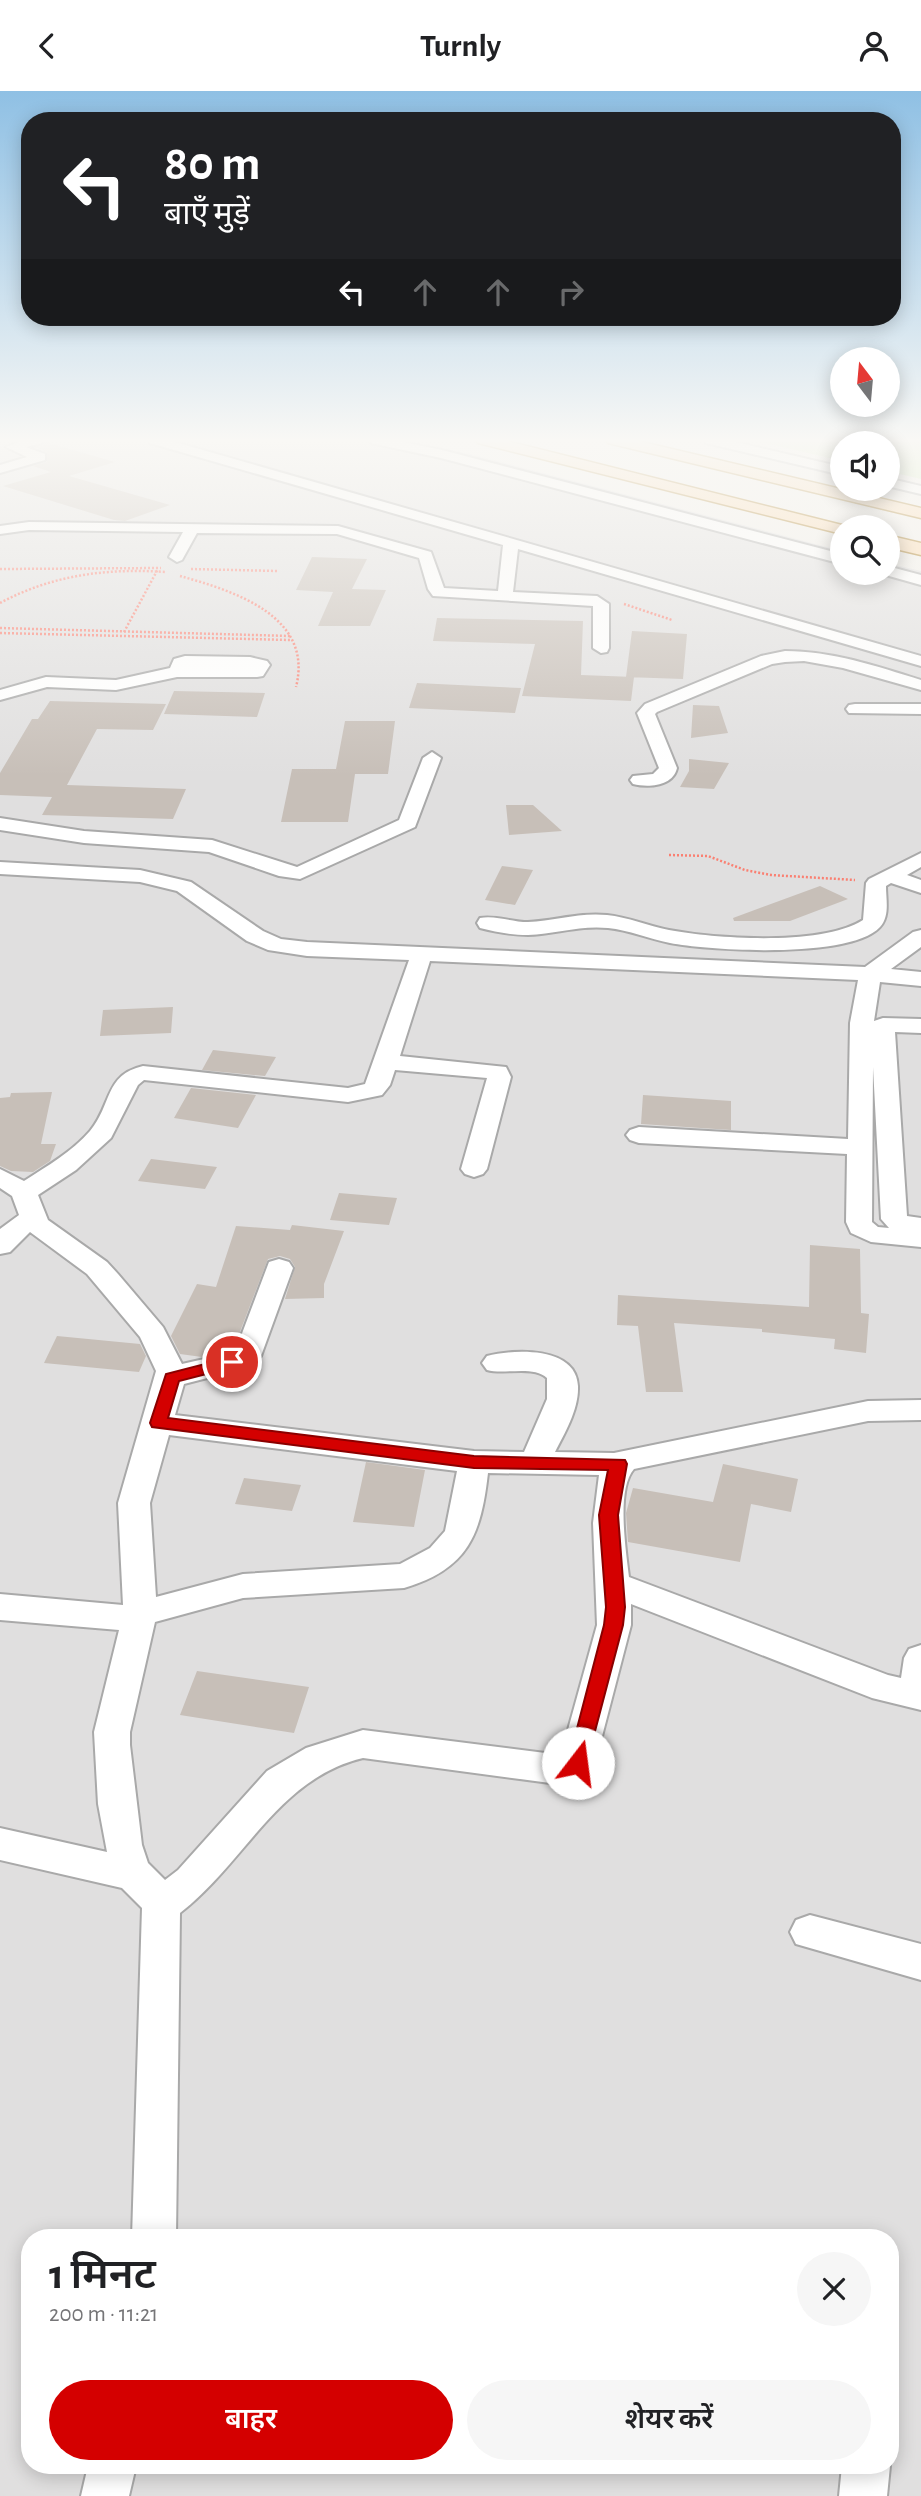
<!DOCTYPE html>
<html lang="hi">
<meta charset="utf-8">
<style>
body{margin:0;font-family:"Alegreya Sans","Noto Sans Devanagari",sans-serif;background:#f6f6f6;color:#202124;height:100vh;display:flex;flex-direction:column;font-size:26px;white-space:nowrap}
*{box-sizing:border-box;margin:0}
p{font-size:23px;color:#757577}
.icon{flex:none;width:38px;height:38px;fill:none;stroke:currentColor;stroke-width:2;stroke-linecap:round;stroke-linejoin:round}
.map{position:relative;flex:1;overflow:hidden}
.panel{position:absolute;left:21px;top:2138px;width:878px;height:245px;display:flex;flex-direction:column;background:#fff;border-radius:28px;box-shadow:0 4px 18px #0003}
.panel>*{flex:none}
.banner{position:absolute;left:21px;top:21px;width:880px;height:214px;border-radius:28px;box-shadow:0 4px 18px #0003;background:#202124;color:#fff;overflow:hidden}
.needle{width:46px;rotate:344deg}
.buttons{position:absolute;left:830px;top:256px;display:grid;gap:14px}
.buttons a{display:grid;place-items:center;width:70px;height:70px;border-radius:50%;background:#fff;box-shadow:0 4px 18px #0003;font-size:35px}
.pin{position:absolute;display:grid;place-items:center;width:60px;height:60px;color:#fff;margin:-30px;border:4px solid #fff;border-radius:50%;box-shadow:0 2px 7px #0007}
.me{position:absolute;width:77px;margin:-38px;rotate:15deg;stroke-linejoin:round;filter:drop-shadow(0 0 5px #0008)}
.turn{display:flex;align-items:center;gap:24px;height:147px;padding:0 28px;font-size:32px}
.turn .icon{width:91px;height:91px;stroke-width:2.5}
.turn b{display:block;font-size:49px;line-height:60px}
.lanes{display:flex;align-items:center;height:66px;padding:0 28px;background:#0003;justify-content:center;gap:35px;direction:ltr}
.lanes .off{opacity:.35}
.round{display:grid;place-items:center;flex:none;width:74px;height:74px;border-radius:37px;background:#f6f6f6}
.summary{display:flex;align-items:center;justify-content:space-between;height:119px;padding:0 28px}
h1{font-size:42px;font-weight:600;line-height:52px}
.button{display:flex;gap:14px;margin-top:auto;padding:14px 28px}
.button a{flex:1;height:80px;border-radius:42px;background:#d40000;color:#fff;font-size:28px;font-weight:600;line-height:80px;text-align:center}
.button a+a{background:#f6f6f6;color:#202124}
header{display:flex;justify-content:space-between;align-items:center;height:91px;padding:0 28px;background:#fff;font-size:32px;font-weight:600}
.map>svg:first-child{display:block}
.residential{fill:#e0dfdf;fill-rule:evenodd}
.grass{fill:#cdebb0}
.building{fill:#c7bfb8}
.lines{fill:none;stroke-linecap:round;stroke-linejoin:round}
.minor-casing{stroke:#a9a9a9;stroke-width:4}
.major-casing{stroke:#a06b00;stroke-width:3}
.path{stroke:#fa8072;stroke-width:2.5;stroke-dasharray:2 2;stroke-linecap:butt}
.minor{fill:#fff;fill-rule:evenodd}
.major{fill:#fcd6a4;fill-rule:evenodd}
.route{fill:#d40000;stroke:#8a0000;stroke-width:2}
</style>
<header><svg class="icon" aria-label="back" viewBox="0 0 24 24"><path d="M15 5l-7 7 7 7"/></svg>Turnly<svg class="icon" aria-label="person" viewBox="0 0 24 24"><circle cx="12" cy="8" r="4"/><path d="M4 21q1-7 8-7t8 7"/></svg></header>
<div class="map">
<svg width="921" height="2405" viewBox="0 0 921 2405">
<rect width="100%" height="100%" fill="#f2efe9"/>
<path class="residential" d="M0 349H396L467 362 842 460V481H887V472L921 480V2405H0ZM30 2147H891V2375H30Z"/>
<path class="grass" d="M752 349H921V388L887 380V352H842V370Z"/>
<path class="building" d="M45 351 115 371 69 385 170 414 125 430 114 429 3 395 51 381 33 375 47 371V361L35 356 43 355Z
M312 466 367 468 352 498 386 499 370 535H318L333 501 296 499Z
M437 527 583 530 581 584 634 586 631 610 522 605 535 553 433 550Z
M632 540 687 543 683 588 626 586Z
M417 592 521 597 515 622 409 617Z
M174 600 265 602 257 626 164 623Z
M50 610 166 613 153 639 97 638 67 694 186 698 173 728 42 724 52 706 0 704V682L32 628H38Z
M693 614 719 615 728 642 691 647Z
M345 630H395L388 683H355L348 731H281L292 678H336Z
M689 668 729 672 714 698 680 696 689 680Z
M506 714H533L562 740 509 744Z
M502 775 533 779 515 814 485 809Z
M820 795 848 808 790 830H734L733 827Z
M173 916 171 942 100 945 103 919Z
M213 959 276 966 265 985 202 979Z
M191 997 256 1004 238 1037 174 1027Z
M52 1001 41 1053H56L50 1070 33 1081 11 1080 0 1075V1007L10 1006 11 1002Z
M643 1004 731 1010V1039L641 1033Z
M151 1068 217 1076 205 1098 138 1090Z
M339 1102 397 1107 389 1134 330 1129Z
M292 1134 344 1140 324 1193V1207L285 1208 295 1176 290 1168 280 1165 268 1168 236 1251 224 1259H218L216 1263 202 1266 180 1263 171 1245 197 1193 216 1196 236 1135 290 1139Z
M810 1154 860 1158 861 1222 869 1223 866 1262 834 1258 835 1248 762 1241V1238L674 1232 683 1301H646L638 1235 617 1234 618 1204 809 1216Z
M57 1245 140 1253 146 1265 139 1281 44 1272Z
M366 1371 425 1379 414 1436 353 1431Z
M723 1373 798 1388 791 1421 751 1413 740 1471 628 1451 626 1422 633 1397 713 1411Z
M244 1387 301 1394 292 1420 235 1413Z
M197 1580 309 1596 294 1642 180 1624Z"/>
<g class="lines">
<g class="minor-casing">
<path id="minor" d="M24 349H43L42 352 26 356 45 363V369L0 382V374L27 366 6 356Z
M148 349H168L921 565V575L518 458 513 501 597 505 609 513V557L607 561 601 562 593 557V515L433 505 428 498 419 467 337 443 197 442 182 469 177 471 169 466 183 441 29 439 0 443V435L29 431 338 435 431 461 444 497 498 500 503 454 150 352Z
M369 349H393L442 359 842 463V473L441 367 371 352Z
M704 349H727L842 376V384L706 352Z
M887 387 921 395V403L887 395Z
M887 475 921 484V494L882 483 880 481H887Z
M785 560C832 560 876 575 921 589V599L843 577 804 570 785 571 772 573 657 621 655 623 677 677C673 695 649 697 633 693L630 689 633 685 653 683 659 677 637 622 645 613 761 565Z
M185 565 250 566 267 570 270 574 263 585 257 586H177L116 599 47 596 0 609V599L46 586 116 589 170 577 174 568Z
M855 613H921V623L849 622 846 618 849 614Z
M432 661 441 667 415 736 300 788 279 785 209 761 84 752 0 739V727L84 740 212 749 297 776 399 729 423 667Z
M921 762V776L907 784 921 789V802L891 792 886 795C886 809 890 825 880 836 851 868 711 860 670 852 649 848 629 839 608 837 581 834 555 843 528 844 511 844 496 841 480 837L477 832 480 827C495 824 512 831 528 831 554 830 580 821 607 824 628 826 648 835 669 839 717 848 822 855 863 829L866 792 869 788Z
M0 771 140 779 191 791 263 840 281 848 307 851 865 876 913 841 921 839V856L891 878 921 881V895L880 891 874 930 883 927 921 928V942L895 941 907 1125 921 1127V1156L871 1151 851 1142 846 1131 847 1063 639 1052 630 1049 626 1044 630 1039 639 1036 848 1048 850 932 858 889 430 870 400 965 506 976 511 986 487 1078 483 1083 474 1086 465 1083 461 1078 487 987 395 979 390 994 382 1004 348 1011 144 989 138 994 111 1047 76 1079 38 1104 48 1129 107 1171 118 1183 163 1236 182 1273 222 1264 238 1253 269 1171 279 1168 289 1171 293 1177 261 1265 242 1278 184 1293 175 1324 474 1360 524 1361 547 1308V1287C533 1274 504 1284 487 1279L482 1272 487 1265C514 1258 576 1255 578 1295 579 1318 565 1342 555 1361L614 1362 868 1310 921 1309V1329L868 1330 634 1378C616 1398 626 1460 629 1486L888 1584 901 1587 904 1567 909 1558 921 1554V1619L872 1607 631 1513V1534L594 1676 589 1686 565 1694 363 1667C278 1687 245 1772 180 1822L176 2147H132L142 1817 122 1797 0 1769V1737L107 1761 98 1713 94 1641 119 1539 0 1529V1503L123 1514 118 1412 156 1280 140 1246 87 1183 30 1141 10 1161 0 1163V1138L19 1124 12 1105 0 1097V1078L24 1090C47 1075 72 1061 90 1040 112 1014 104 984 143 975L348 997 365 993 409 869 307 865 268 859 247 850 177 800 140 791 0 783ZM873 976 881 1128 889 1137 878 1136 872 1131ZM169 1344 457 1380 445 1440 430 1457 400 1473 243 1483 156 1506 150 1412ZM488 1382 599 1384 593 1432 597 1534 561 1664 363 1639 306 1657 267 1680 178 1779 165 1789 148 1772 142 1754 130 1654V1641L155 1531 243 1507 404 1497C468 1478 481 1444 488 1382Z
M810 1824 921 1853V1889L796 1853 790 1841 796 1829Z
M88 2375H136L129 2405H81Z
M842 2375H890L887 2405H839Z"/>
</g>
<g class="major-casing">
<path id="major" d="M476 349H503L850 436H842V443L478 352Z
M606 349H634L921 417V427L608 352Z
M887 444 921 452V464L887 456Z"/>
</g>
<path class="path" d="M0 478 161 477
M191 478 278 480
M180 485C234 500 314 525 296 596
M0 512C52 484 107 477 165 481
M624 513 672 529
M0 537 290 545
M124 541 158 478
M0 542 291 549
M669 764 708 765 745 779 771 784 855 789"/>
<use href="#minor" class="minor"/>
<use href="#major" class="major"/>
</g>
<linearGradient id="sky" x2="0" y2="1"><stop stop-color="#8fc0e4"/><stop offset="0.51" stop-color="#f9f8f5"/><stop offset="1" stop-color="#f9f8f5" stop-opacity="0"/></linearGradient>
<rect width="921" height="685" fill="url(#sky)"/>
<path class="route" d="M232 1266 240 1271 238 1275 179 1290 168 1327 474 1365 625 1369 627 1373 618 1424 625 1516 623 1534 585 1678 578 1681 571 1678 568 1672 604 1534 606 1516 599 1424 608 1379 474 1377 152 1336 150 1332 166 1283Z"/>
</svg>
<div class="buttons">
<a><svg class="needle" viewBox="-14 -14 28 28"><path d="M0-13l5 13h-10z" fill="#e53935"/><path d="M0 13l5-13h-10z" fill="#757577"/></svg></a>
<a><svg class="icon" aria-label="sound" viewBox="0 0 24 24"><path d="M4 9h4l5-4v14l-5-4H4zM17 9q2 3 0 6"/></svg></a>
<a><svg class="icon" aria-label="search" viewBox="0 0 24 24"><circle cx="10" cy="10" r="6"/><path d="M15 15l6 6"/></svg></a>
</div>
<div class="pin" style="left:232px;top:1271px;background:#d93025"><svg class="icon" aria-label="arrive" viewBox="0 0 24 24"><path d="M6 21V4h12l-3 4 3 4H6"/></svg></div>
<svg class="me" style="left:578px;top:1672px" viewBox="-20 -20 40 40"><circle r="19" fill="#fff"/><path d="M0-13L10 11 0 6-10 11z" fill="#d40000"/></svg>
<div class="banner">
<div class="turn"><svg class="icon" aria-label="left" viewBox="0 0 24 24"><path d="M17 20v-9H6M10 6l-5 5 5 5"/></svg><div><b>80 m</b>बाएँ मुड़ें</div></div>
<div class="lanes"><svg class="icon" aria-label="left" viewBox="0 0 24 24"><path d="M17 20v-9H6M10 6l-5 5 5 5"/></svg><svg class="icon off" aria-label="ahead" viewBox="0 0 24 24"><path d="M12 20V5M6 11l6-6 6 6"/></svg><svg class="icon off" aria-label="ahead" viewBox="0 0 24 24"><path d="M12 20V5M6 11l6-6 6 6"/></svg><svg class="icon off" aria-label="right" viewBox="0 0 24 24"><path d="M7 20v-9h11M14 6l5 5-5 5"/></svg></div>
</div>
<section class="panel">
<div class="summary"><div><h1>1 मिनट</h1><p>200 m · 11:21</p></div><a class="round"><svg class="icon" aria-label="close" viewBox="0 0 24 24"><path d="M6 6l12 12M18 6L6 18"/></svg></a></div>
<div class="button"><a>बाहर</a><a>शेयर करें</a></div>
</section>
</div>
